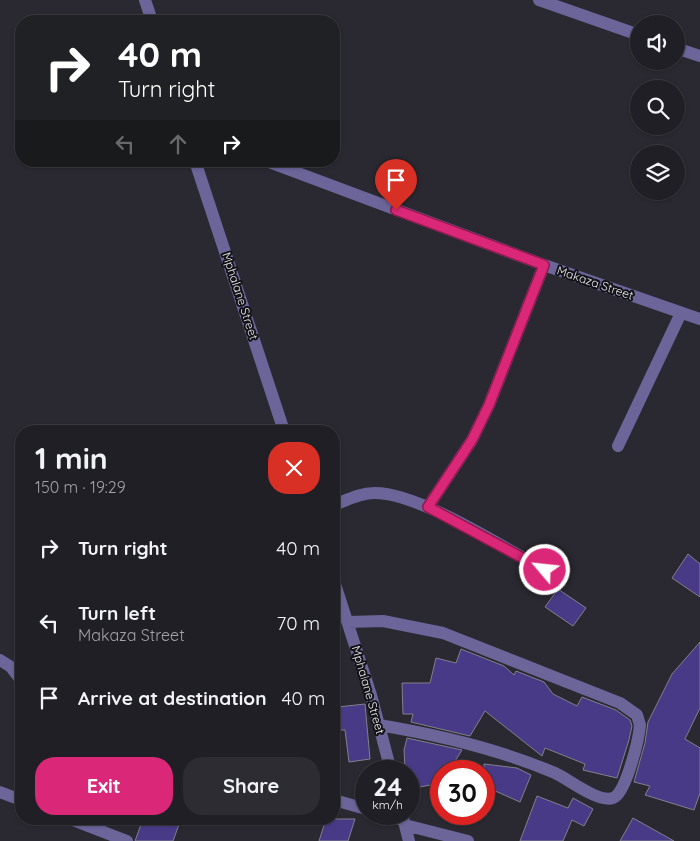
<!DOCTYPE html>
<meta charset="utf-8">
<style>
body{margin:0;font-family:Quicksand,sans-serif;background:#2d2c32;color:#f1f3f6;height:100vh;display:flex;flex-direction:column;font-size:19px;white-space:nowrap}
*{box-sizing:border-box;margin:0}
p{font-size:16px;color:#a2a2a7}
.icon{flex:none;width:28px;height:28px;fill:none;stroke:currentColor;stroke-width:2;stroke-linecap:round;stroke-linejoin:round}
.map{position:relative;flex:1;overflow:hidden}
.details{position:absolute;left:15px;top:425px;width:325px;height:400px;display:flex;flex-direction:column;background:#201f25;border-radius:20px;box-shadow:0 1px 4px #0004,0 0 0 1px #3d3d42}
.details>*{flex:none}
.banner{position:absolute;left:15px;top:15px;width:325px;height:152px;border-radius:20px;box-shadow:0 1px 4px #0004,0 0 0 1px #3d3d42;background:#202124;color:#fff;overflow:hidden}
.tools{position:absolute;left:630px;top:15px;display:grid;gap:10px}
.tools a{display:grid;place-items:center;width:55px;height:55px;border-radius:50%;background:#201f25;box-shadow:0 1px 4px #0004,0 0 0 1px #3d3d42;font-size:25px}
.speed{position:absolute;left:355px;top:760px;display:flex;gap:10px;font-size:25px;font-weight:700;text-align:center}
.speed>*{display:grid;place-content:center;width:65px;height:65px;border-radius:50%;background:#201f25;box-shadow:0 1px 4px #0004,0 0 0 1px #3d3d42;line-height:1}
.speed small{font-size:12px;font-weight:400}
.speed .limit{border:8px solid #d22;background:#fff;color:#111}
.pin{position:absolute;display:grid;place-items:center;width:42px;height:42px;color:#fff;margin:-51px -21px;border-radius:50% 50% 50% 0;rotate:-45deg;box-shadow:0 0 5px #0007}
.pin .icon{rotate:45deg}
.me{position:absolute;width:55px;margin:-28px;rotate:298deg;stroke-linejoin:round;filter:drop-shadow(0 0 4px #0008)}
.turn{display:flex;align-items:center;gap:18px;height:105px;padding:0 20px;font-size:22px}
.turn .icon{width:65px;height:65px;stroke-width:2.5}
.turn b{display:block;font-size:35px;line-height:42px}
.lanes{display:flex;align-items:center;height:48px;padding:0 20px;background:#0003;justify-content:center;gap:25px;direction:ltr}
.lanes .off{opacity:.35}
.round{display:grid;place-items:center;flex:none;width:52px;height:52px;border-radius:20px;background:#2d2c32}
.head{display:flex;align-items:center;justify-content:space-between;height:85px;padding:0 20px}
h1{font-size:30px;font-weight:700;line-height:38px}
.primary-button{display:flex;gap:10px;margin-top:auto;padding:10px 20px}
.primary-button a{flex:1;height:58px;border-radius:20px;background:#db2777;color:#fff;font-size:20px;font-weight:700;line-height:58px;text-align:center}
.primary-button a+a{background:#2d2c32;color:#f1f3f6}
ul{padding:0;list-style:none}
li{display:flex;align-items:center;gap:15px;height:75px;padding:0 20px}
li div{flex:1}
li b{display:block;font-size:19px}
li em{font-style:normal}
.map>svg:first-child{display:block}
.building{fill:#493a87;stroke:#81808b}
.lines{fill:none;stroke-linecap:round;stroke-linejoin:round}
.minor{stroke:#6b659a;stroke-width:12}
.route-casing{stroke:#8e194d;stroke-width:12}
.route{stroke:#db2777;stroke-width:9}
.labels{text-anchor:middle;stroke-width:4;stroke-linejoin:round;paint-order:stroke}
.street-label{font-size:12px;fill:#e8e8ee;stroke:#121216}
</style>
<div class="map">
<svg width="700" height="841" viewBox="0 0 700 841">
<rect width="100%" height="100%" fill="#2a2931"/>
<path class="building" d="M688 554 700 564V597L672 578Z
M558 589 586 608 573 626 545 607Z
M700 642V708L685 739 700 748V793L694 810 645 795 650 786 634 782 645 743 648 722 672 674Z
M461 649 504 666 514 675 516 671 544 682 553 694 577 706 582 697 616 710 630 720 632 726 629 740 617 778 583 770 585 764 545 748 542 756 485 711 470 736 411 722 413 714H403L402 683H430L436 658 456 663Z
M365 704 370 759 349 762 345 730H339L338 707Z
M407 738 462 750 449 771H441V783L409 789V769L405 768 404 750Z
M484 764 517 768 531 775 520 802 484 786Z
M537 796 568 808 573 798 593 809 584 826 572 820 563 841H520Z
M633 818 674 841H620Z
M143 819H181L173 841H135Z
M326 819H355L348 841H319Z"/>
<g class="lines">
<path class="minor" d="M145 0 152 21
M539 0 639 35
M676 48 700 56
M195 161 284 431
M266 161 544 265 700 319
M618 446 681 313
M334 505C347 500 360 493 374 493 418 492 504 548 545 570
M428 507 472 440 489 405 544 265
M334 581 371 695 391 771
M348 622 383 621 443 633 620 703 637 715 640 725C639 738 626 794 613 798 598 803 570 780 555 773 499 749 439 735 379 725
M0 660 11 667 21 680
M0 792 21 800
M334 800 366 809
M382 814 403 820
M402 814 409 841
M70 819 127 841
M405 825 468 841"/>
</g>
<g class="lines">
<g class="route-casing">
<path id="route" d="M396 210 544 265 489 405 472 440 428 507 545 570"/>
</g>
<use href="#route" class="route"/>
</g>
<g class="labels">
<g class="street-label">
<text transform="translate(595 283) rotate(19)" y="4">Makaza Street</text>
<text transform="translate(240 296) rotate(72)" y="4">Mphalane Street</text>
<text transform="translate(368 690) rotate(74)" y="4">Mphalane Street</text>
</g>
</g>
</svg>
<div class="tools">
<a><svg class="icon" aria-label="sound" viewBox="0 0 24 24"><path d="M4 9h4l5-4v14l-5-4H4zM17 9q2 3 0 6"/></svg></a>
<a><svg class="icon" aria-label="search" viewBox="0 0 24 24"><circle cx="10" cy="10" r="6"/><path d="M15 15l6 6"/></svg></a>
<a><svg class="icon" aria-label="layers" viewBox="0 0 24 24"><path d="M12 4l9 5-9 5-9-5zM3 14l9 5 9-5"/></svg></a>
</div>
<div class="speed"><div>24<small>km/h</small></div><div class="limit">30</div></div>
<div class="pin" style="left:396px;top:210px;background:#d93025"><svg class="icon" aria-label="arrive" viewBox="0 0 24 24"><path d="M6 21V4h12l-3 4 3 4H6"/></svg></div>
<svg class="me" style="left:545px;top:570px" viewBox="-20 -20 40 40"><circle r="17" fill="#db2777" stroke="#fff" stroke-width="3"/><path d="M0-11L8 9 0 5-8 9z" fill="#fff"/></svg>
<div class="banner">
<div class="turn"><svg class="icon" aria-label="right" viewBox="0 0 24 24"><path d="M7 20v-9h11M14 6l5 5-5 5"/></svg><div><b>40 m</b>Turn right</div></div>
<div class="lanes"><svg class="icon off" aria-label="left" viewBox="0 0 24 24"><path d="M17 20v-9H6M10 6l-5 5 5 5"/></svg><svg class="icon off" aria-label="ahead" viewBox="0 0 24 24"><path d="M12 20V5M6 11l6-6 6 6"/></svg><svg class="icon" aria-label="right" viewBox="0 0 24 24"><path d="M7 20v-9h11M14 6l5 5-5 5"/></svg></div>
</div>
<section class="details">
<div class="head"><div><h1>1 min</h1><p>150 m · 19:29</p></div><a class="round" style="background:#d93025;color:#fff"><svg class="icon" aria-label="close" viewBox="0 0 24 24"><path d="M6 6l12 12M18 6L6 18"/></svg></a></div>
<ul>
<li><svg class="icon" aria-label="right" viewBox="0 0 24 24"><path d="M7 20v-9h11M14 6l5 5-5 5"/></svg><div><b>Turn right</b></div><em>40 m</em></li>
<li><svg class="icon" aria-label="left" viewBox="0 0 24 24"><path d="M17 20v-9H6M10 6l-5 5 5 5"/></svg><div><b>Turn left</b><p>Makaza Street</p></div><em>70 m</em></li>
<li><svg class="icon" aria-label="arrive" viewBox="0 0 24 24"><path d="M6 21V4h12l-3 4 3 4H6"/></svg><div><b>Arrive at destination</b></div><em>40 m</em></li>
</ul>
<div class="primary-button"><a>Exit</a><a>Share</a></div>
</section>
</div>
